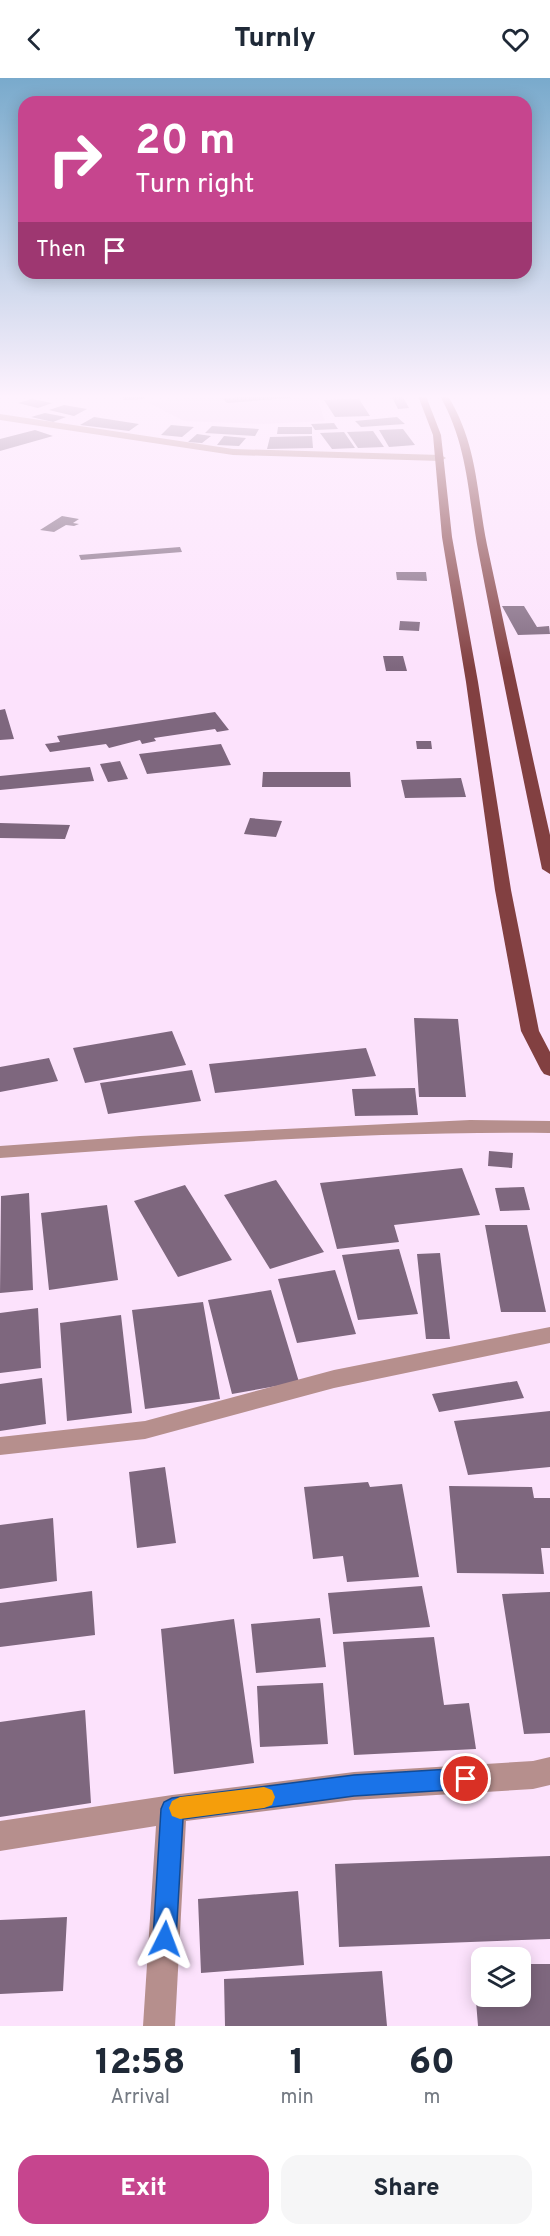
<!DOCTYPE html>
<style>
body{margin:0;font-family:Overpass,sans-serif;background:#f6f6f7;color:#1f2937;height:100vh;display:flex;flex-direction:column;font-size:22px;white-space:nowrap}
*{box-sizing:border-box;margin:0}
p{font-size:20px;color:#747a83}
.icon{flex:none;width:33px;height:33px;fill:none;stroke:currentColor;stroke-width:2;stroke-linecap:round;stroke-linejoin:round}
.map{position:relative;height:1948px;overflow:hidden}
.sheet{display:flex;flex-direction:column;background:#fff;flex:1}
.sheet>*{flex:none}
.top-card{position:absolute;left:18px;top:18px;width:514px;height:183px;border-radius:18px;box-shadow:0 3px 15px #0003;background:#c6458e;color:#fff;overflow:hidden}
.tools{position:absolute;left:471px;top:1869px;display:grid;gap:12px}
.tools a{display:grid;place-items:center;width:60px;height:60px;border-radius:12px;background:#fff;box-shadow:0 3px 15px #0003;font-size:30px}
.pin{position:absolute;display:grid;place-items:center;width:51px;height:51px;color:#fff;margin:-26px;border:3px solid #fff;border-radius:50%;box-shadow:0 2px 6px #0007}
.me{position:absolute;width:66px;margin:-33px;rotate:3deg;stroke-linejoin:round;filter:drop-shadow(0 0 4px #0008)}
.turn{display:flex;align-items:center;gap:21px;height:126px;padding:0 18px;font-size:27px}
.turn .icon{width:78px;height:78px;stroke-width:2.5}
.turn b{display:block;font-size:42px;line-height:51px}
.then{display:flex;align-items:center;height:57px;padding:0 18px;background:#0003;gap:12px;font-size:22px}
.eta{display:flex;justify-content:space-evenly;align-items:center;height:102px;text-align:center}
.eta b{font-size:36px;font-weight:800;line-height:42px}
.cta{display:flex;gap:12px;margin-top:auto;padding:12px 18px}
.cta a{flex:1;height:69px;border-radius:18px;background:#c6458e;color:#fff;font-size:24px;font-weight:800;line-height:69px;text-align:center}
.cta a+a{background:#f6f6f7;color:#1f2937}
header{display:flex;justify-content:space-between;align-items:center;height:78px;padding:0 18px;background:#fff;font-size:27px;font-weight:800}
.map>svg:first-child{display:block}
.built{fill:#efd1ef}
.building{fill:#7e677e}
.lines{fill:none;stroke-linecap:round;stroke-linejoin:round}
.minor{fill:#b68f8d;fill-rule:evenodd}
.major{fill:#824041;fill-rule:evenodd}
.route{fill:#1a73e8;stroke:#114b97;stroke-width:1.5}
.slow{fill:#f59e0b}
</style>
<header><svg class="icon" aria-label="back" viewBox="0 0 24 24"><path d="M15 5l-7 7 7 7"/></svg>Turnly<svg class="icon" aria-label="heart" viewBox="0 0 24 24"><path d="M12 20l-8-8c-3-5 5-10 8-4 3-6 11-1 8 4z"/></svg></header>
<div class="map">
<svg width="550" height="1948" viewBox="0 0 550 1948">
<rect width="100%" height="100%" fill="#fce2fc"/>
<path class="built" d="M207 318H310L318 323 325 343 263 346 184 343 147 324Z"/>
<path class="building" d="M121 318H144L146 321 124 322Z
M250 318H301V319L227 325 222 320Z
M392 319H403L409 330 398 331Z
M32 321 52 325 38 330 18 325Z
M359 321 370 338 335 339 324 322Z
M64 327 87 331 74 338 49 332Z
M45 335 66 339 53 344 31 339Z
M94 339 139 346 129 353 80 347Z
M397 339 405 346 361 349 355 343Z
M334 345 338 351 315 352 311 346Z
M171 347 194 349 182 359 161 357Z
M212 348 259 351 255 358 205 355Z
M278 349H312V356H277Z
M403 351 415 367 389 369 379 352Z
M35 352 53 358 0 373V361Z
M373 353 384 369 358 370 347 354Z
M344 354 355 370 332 371 320 355Z
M197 356 211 358 202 365 188 364Z
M224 358 246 360 239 368 217 367Z
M312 358 313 370 267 371 270 359Z
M62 438 79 441 73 445 79 446 74 448 66 447 54 454 40 452Z
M180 469 182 474 81 482 79 477Z
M396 494H426L427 503 397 502Z
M502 528H524L537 549 549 548 550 556 518 557Z
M400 543 420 544 419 553 399 552Z
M383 578H403L407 593H386Z
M5 631 14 661 0 662V632Z
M215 634 229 652 217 654 215 651 154 660 156 663 142 666 140 662 109 670 106 666 50 674 45 666 60 664 57 658Z
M416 663H431L432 671H417Z
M221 666 231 687 147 696 139 676Z
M120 683 128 701 108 704 100 686Z
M90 689 94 703 0 712V698Z
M263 694H350L351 709H262Z
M461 700 466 719 405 720 401 702Z
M250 740 282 743 276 759 244 756Z
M0 745 70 747 65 761 0 760Z
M414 940 458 941 466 1019H419Z
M172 953 186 987 85 1005 73 970Z
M366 970 376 998 215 1015 209 986Z
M49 980 58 1003 0 1014V989Z
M192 992 201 1023 108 1036 100 1005Z
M415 1010 418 1037 355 1038 352 1011Z
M489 1073 513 1075 512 1090 488 1088Z
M462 1090 480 1137 394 1147 399 1164 337 1171 320 1105Z
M276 1102 324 1174 270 1191 224 1117Z
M185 1107 232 1182 178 1199 134 1123Z
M524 1109 530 1132 500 1133 495 1110Z
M29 1115 33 1212 0 1215 1 1118Z
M107 1127 118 1202 49 1212 41 1135Z
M485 1147H527L546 1234H501Z
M399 1171 418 1236 358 1242 342 1177Z
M440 1175 450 1261H426L417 1176Z
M335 1192 356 1256 297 1265 278 1201Z
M271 1212 299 1304 232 1316 208 1222Z
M203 1224 220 1321 145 1331 132 1232Z
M38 1230 41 1290 0 1295V1235Z
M121 1237 132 1335 67 1343 60 1245Z
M42 1300 46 1346 0 1353V1306Z
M517 1303 524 1320 439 1334 432 1316Z
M550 1333V1389L468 1397 454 1343Z
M165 1389 176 1465 137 1470 129 1394Z
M368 1404 370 1409 402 1406 419 1499 347 1504 343 1478 313 1481 304 1409Z
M449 1408 532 1409 534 1420H550V1470H541L544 1496 457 1495Z
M53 1440 57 1503 0 1511V1447Z
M422 1508 430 1549 333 1556 328 1515Z
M92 1513 95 1557 0 1569V1525Z
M550 1514V1655L524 1656 502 1516Z
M320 1540 326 1589 256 1595 251 1546Z
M234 1541 254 1685 174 1696 161 1551Z
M434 1559 444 1627 469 1625 476 1671 354 1677 343 1564Z
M323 1605 328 1666 260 1669 257 1608Z
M85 1632 91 1725 0 1739V1644Z
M550 1778V1861L339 1869 335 1786Z
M298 1813 304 1887 201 1895 198 1821Z
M67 1839 63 1913 0 1916V1842Z
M473 1885H482V1918H520V1886H550V1948H478Z
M382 1893 387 1948H225L224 1901Z"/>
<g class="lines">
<path class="minor" d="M0 336 233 371 441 377 446 380 441 383 233 377 0 342Z
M470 1042 550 1043V1055C367 1053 182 1067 0 1080V1068L140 1058Z
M550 1249V1265L334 1310 145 1361 0 1377V1359L145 1343 334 1292Z
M550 1679V1707L533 1711 354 1722 186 1743 175 1948H143L156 1748 0 1773V1743L172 1717 354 1694 533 1683Z"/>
<path class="major" d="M418 318H426L441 357 452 459 478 604 511 812 539 953 550 974V998L544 996 541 992 521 953 495 812 466 604 442 459 433 357Z
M440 318H448C478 368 476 412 487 467 508 564 528 661 550 757V796L542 791C520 686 499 582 479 477 468 421 469 369 440 318Z"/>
</g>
<linearGradient id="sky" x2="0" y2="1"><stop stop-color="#79aacc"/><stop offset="0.54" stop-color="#fef2fe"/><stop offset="1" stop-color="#fef2fe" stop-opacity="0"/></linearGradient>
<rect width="550" height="590" fill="url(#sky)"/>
<path class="route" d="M466 1690 474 1693 477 1701 474 1708 466 1711 354 1718 183 1741 176 1861 173 1870 165 1873 156 1870 153 1861 161 1731 164 1724 172 1720 354 1697Z"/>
<path class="slow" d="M264 1709 272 1712 275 1719 272 1727 264 1730 180 1741 172 1738 169 1730 172 1723 180 1719Z"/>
</svg>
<div class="tools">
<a><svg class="icon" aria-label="layers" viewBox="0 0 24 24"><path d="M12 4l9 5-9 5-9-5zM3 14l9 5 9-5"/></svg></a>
</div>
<div class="pin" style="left:466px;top:1701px;background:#d93025"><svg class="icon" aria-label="arrive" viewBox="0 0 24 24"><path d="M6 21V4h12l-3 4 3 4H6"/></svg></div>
<svg class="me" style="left:165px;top:1861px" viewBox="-20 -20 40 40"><path d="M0-17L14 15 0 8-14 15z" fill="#1a73e8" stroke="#fff" stroke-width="4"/></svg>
<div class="top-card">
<div class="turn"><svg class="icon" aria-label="right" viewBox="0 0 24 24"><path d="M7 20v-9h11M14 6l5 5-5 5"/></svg><div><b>20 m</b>Turn right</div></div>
<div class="then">Then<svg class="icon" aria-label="arrive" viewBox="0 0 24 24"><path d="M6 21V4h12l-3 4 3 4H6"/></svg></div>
</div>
</div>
<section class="sheet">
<div class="eta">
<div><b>12:58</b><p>Arrival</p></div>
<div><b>1</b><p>min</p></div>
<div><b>60</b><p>m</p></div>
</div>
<div class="cta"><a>Exit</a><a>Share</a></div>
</section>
